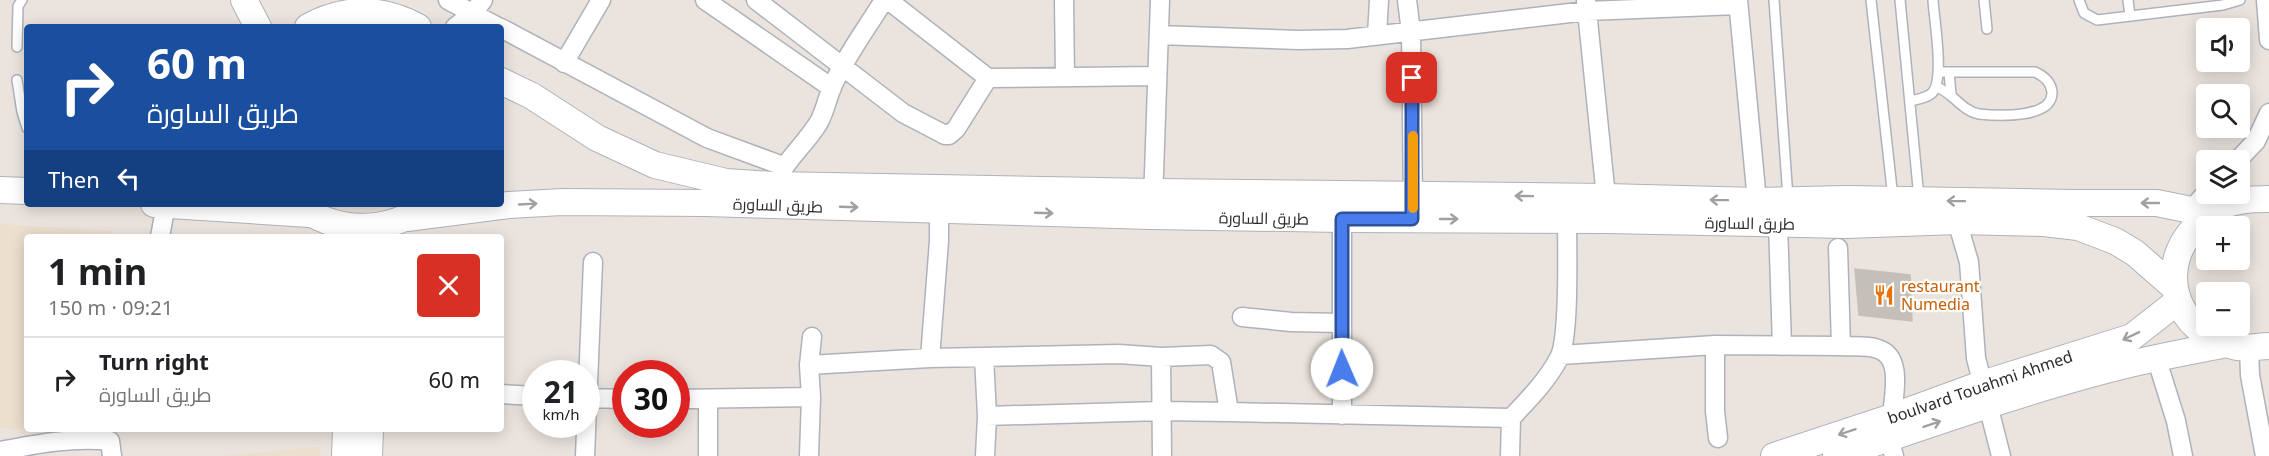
<!DOCTYPE html>
<meta charset="utf-8">
<style>
body{margin:0;font-family:"Noto Sans",Cairo,sans-serif;background:#f2f2f2;color:#202124;height:100vh;display:flex;flex-direction:column;font-size:22px;white-space:nowrap}
*{box-sizing:border-box;margin:0}
p{font-size:20px;color:#757577}
.icon{flex:none;width:33px;height:33px;fill:none;stroke:currentColor;stroke-width:2;stroke-linecap:round;stroke-linejoin:round}
.map{position:relative;flex:1;overflow:hidden}
.side{position:absolute;left:24px;top:234px;width:480px;height:198px;display:flex;flex-direction:column;background:#fff;border-radius:6px;box-shadow:0 3px 15px #0003}
.side>*{flex:none}
.guide{position:absolute;left:24px;top:24px;width:480px;height:183px;border-radius:6px;box-shadow:0 3px 15px #0003;background:#1a4fa0;color:#fff;overflow:hidden}
.buttons{position:absolute;left:2196px;top:18px;display:grid;gap:12px}
.buttons a{display:grid;place-items:center;width:54px;height:54px;border-radius:6px;background:#fff;box-shadow:0 3px 15px #0003;font-size:30px}
.speed{position:absolute;left:522px;top:360px;display:flex;gap:12px;font-size:30px;font-weight:700;text-align:center}
.speed>*{display:grid;place-content:center;width:78px;height:78px;border-radius:50%;background:#fff;box-shadow:0 3px 15px #0003;line-height:1}
.speed small{font-size:15px;font-weight:400}
.speed .limit{border:9px solid #d22;background:#fff;color:#111}
.pin{position:absolute;display:grid;place-items:center;width:51px;height:51px;color:#fff;margin:-26px;border-radius:12px;box-shadow:0 3px 9px #0006}
.me{position:absolute;width:66px;margin:-33px;rotate:359deg;stroke-linejoin:round;filter:drop-shadow(0 0 4px #0008)}
.turn{display:flex;align-items:center;gap:21px;height:126px;padding:0 24px;font-size:27px}
.turn .icon{width:78px;height:78px;stroke-width:2.5}
.turn b{display:block;font-size:42px;line-height:51px}
.then{display:flex;align-items:center;height:57px;padding:0 24px;background:#0003;gap:12px;font-size:22px}
.round{display:grid;place-items:center;flex:none;width:63px;height:63px;border-radius:6px;background:#f2f2f2}
.overview{display:flex;align-items:center;justify-content:space-between;height:102px;padding:0 24px}
h1{font-size:36px;font-weight:700;line-height:45px}
ul{padding:0;list-style:none}
li{display:flex;align-items:center;gap:18px;height:84px;padding:0 24px;border-top:2px solid #e0e0e0}
li div{flex:1}
li b{display:block;font-size:22px}
li em{font-style:normal}
.map>svg:first-child{display:block}
.education{fill:#ecdfce}
.building{fill:#c4bfb9;stroke:#c7bfb7;stroke-width:1.5}
.lines{fill:none;stroke-linecap:round;stroke-linejoin:round}
.lane-casing{stroke:#aeb2ba;stroke-width:12}
.street-casing{stroke:#aeb2ba;stroke-width:21}
.secondary-casing{stroke:#aeb2ba;stroke-width:28}
.lane{stroke:#fff;stroke-width:9}
.street{stroke:#fff;stroke-width:18}
.secondary{stroke:#fff;stroke-width:26}
.oneway{stroke:#a0a0a0}
.route-casing{stroke:#2f519a;stroke-width:15}
.route{stroke:#497ced;stroke-width:10}
.slow{stroke:#f59e0b;stroke-width:10}
.labels{text-anchor:middle;stroke-width:4.5;stroke-linejoin:round;paint-order:stroke}
.street-label{font-size:16px;fill:#2b2b2b;stroke:#fff}
.food-label{font-size:16px;fill:#c56008;stroke:#fff;text-anchor:start}
</style>
<div class="map">
<svg width="2269" height="456" viewBox="0 0 2269 456">
<rect width="100%" height="100%" fill="#ebe4de"/>
<path class="education" d="M0 224 112 231V237H27V429H102V435L0 428Z
M320 447V456H219Z"/>
<path class="building" d="M1855 269 1910 275 1912 321 1859 315Z"/>
<g class="lines">
<g class="lane-casing">
<path id="lane" d="M1774 0 1788 198
M1871 0 1893 198
M1900 0 1919 198
M1984 0 1987 29
M2079 0 2084 13 2097 20 2223 5 2240 0
M2128 0 2130 16
M17 47 18 6 22 0
M1949 72 1951 94
M17 80 22 112 27 128
M1937 87C1953 93 1962 111 1979 114 1997 116 2053 119 2052 92 2051 82 2044 76 2035 72H1939
M1911 101C1918 99 1927 98 1932 93 1945 80 1934 19 1933 0"/>
</g>
<g class="street-casing">
<path id="street" d="M448 0 498 27
M705 0 832 88
M756 0 903 113 945 135H949L956 129 988 78
M888 0 988 78 1156 76
M1064 0 1065 77
M1407 0 1411 32 1413 205
M1738 0 1757 201
M2266 0 2269 40
M1586 1 1607 207
M455 27 473 13 483 0
M501 28 707 138 783 166
M1159 35 1299 40 1347 39 1587 11 1738 5
M1377 35 1379 0
M564 63 601 0
M2238 160 2256 141 2269 113
M778 177C789 157 807 142 819 122 825 111 827 99 832 87 845 57 867 28 884 0
M1153 202 1160 0
M2191 210 2206 193
M1342 219V415
M1957 221 1969 262 1976 358 2001 456
M1778 223 1782 346
M160 237 166 204
M1838 248 1841 346C1852 347 1867 345 1878 349 1904 357 1893 397 1892 417
M1242 317 1291 322 1341 323
M1715 345V411L1718 438
M2249 347 2250 375 2265 456
M1561 355 1715 345 1841 346
M984 357 987 416 985 456
M1161 357 1162 456
M2156 357 2176 421 2183 456
M930 358 939 241V210
M809 365 930 358 1119 354 1161 357 1211 355 1221 362 1229 412 1511 418
M501 394 536 396
M586 398 626 399
M676 399 811 397
M987 416 1161 411 1229 412
M1889 438 1894 456
M0 451C37 444 72 437 110 441L112 456
M585 456 593 262
M708 456V399
M809 456 811 397 809 365 812 337
M1510 456 1511 418C1528 400 1547 381 1559 358 1570 338 1567 247 1567 220"/>
</g>
<g class="secondary-casing">
<path id="secondary" d="M244 0 258 27
M308 27C344 7 382 7 418 27
M501 81 532 96 597 138 655 165 726 182 773 185 1155 192 1607 197 1757 201 1847 199 2072 203H2157L2191 210 2207 217
M0 190 27 191
M2269 199C2250 199 2232 200 2215 209 2210 212 2206 218 2202 221 2151 264 2174 335 2237 347 2247 349 2259 346 2269 346
M154 204 309 214
M297 204C334 233 382 234 422 209
M407 218 509 205 562 202 706 203 1151 216 1342 219 1607 220 1846 225 1957 221 2044 223 2078 227 2115 241 2135 253 2175 288
M345 456 346 429
M369 456 370 429
M1774 456 1892 417 1982 384 2132 337 2178 301
M1836 456C1926 426 2015 394 2106 370 2146 359 2186 352 2227 344"/>
</g>
<use href="#lane" class="lane"/>
<use href="#street" class="street"/>
<use href="#secondary" class="secondary"/>
</g>
<defs><path id="oneway-shaft" d="M-6 0H5M1.5-3L5.5 0L1.5 3" fill="none" stroke-width="1.6" stroke-linecap="round" stroke-linejoin="round" transform="scale(1.5)"/></defs>
<g class="oneway">
<use href="#oneway-shaft" transform="translate(1524 196) rotate(-179)"/>
<use href="#oneway-shaft" transform="translate(1719 200) rotate(-179)"/>
<use href="#oneway-shaft" transform="translate(1956 201) rotate(-179)"/>
<use href="#oneway-shaft" transform="translate(2150 203) rotate(180)"/>
<use href="#oneway-shaft" transform="translate(528 204) rotate(-3)"/>
<use href="#oneway-shaft" transform="translate(849 207) rotate(2)"/>
<use href="#oneway-shaft" transform="translate(1044 213) rotate(2)"/>
<use href="#oneway-shaft" transform="translate(1449 219)"/>
<use href="#oneway-shaft" transform="translate(2131 336) rotate(154)"/>
<use href="#oneway-shaft" transform="translate(1932 424) rotate(-19)"/>
<use href="#oneway-shaft" transform="translate(1847 432) rotate(162)"/>
</g>
<g class="lines">
<g class="route-casing">
<path id="route" d="M1342 369V219H1412V78"/>
</g>
<use href="#route" class="route"/>
<path class="slow" d="M1413 136V208"/>
</g>
<defs>
<g id="restaurant-bare" transform="scale(1.62)"><path d="M-5-6h1v4h1v-4h1v4h1v-4h1v5L-1.5 .5V6h-2V.5L-5-1ZM5-6V6H3V1.5H1.5Q1.5-4 5-6Z" fill="#e8710a" stroke="#fff" stroke-width="2.5" paint-order="stroke"/></g>
</defs>
<g fill-rule="evenodd">
<use href="#restaurant-bare" x="1884" y="295"/>
</g>
<g class="labels">
<g class="street-label">
<text transform="translate(778 205) rotate(2)" y="6">طريق الساورة</text>
<text transform="translate(1264 218) rotate(1)" y="6">طريق الساورة</text>
<text transform="translate(1750 223) rotate(1)" y="6">طريق الساورة</text>
<text transform="translate(1980 387) rotate(-19)" y="6">boulvard Touahmi Ahmed</text>
</g>
<g class="food-label">
<text x="1901" y="292">restaurant<tspan x="1901" dy="18">Numedia</tspan></text>
</g>
</g>
</svg>
<div class="buttons">
<a><svg class="icon" aria-label="sound" viewBox="0 0 24 24"><path d="M4 9h4l5-4v14l-5-4H4zM17 9q2 3 0 6"/></svg></a>
<a><svg class="icon" aria-label="search" viewBox="0 0 24 24"><circle cx="10" cy="10" r="6"/><path d="M15 15l6 6"/></svg></a>
<a><svg class="icon" aria-label="layers" viewBox="0 0 24 24"><path d="M12 4l9 5-9 5-9-5zM3 14l9 5 9-5"/></svg></a>
<a>+</a>
<a>−</a>
</div>
<div class="speed"><div>21<small>km/h</small></div><div class="limit">30</div></div>
<div class="pin" style="left:1412px;top:78px;background:#d93025"><svg class="icon" aria-label="arrive" viewBox="0 0 24 24"><path d="M6 21V4h12l-3 4 3 4H6"/></svg></div>
<svg class="me" style="left:1342px;top:369px" viewBox="-20 -20 40 40"><circle r="19" fill="#fff"/><path d="M0-13L10 11 0 6-10 11z" fill="#497ced"/></svg>
<div class="guide">
<div class="turn"><svg class="icon" aria-label="right" viewBox="0 0 24 24"><path d="M7 20v-9h11M14 6l5 5-5 5"/></svg><div><b>60 m</b>طريق الساورة</div></div>
<div class="then">Then<svg class="icon" aria-label="left" viewBox="0 0 24 24"><path d="M17 20v-9H6M10 6l-5 5 5 5"/></svg></div>
</div>
<section class="side">
<div class="overview"><div><h1>1 min</h1><p>150 m · 09:21</p></div><a class="round" style="background:#d93025;color:#fff"><svg class="icon" aria-label="close" viewBox="0 0 24 24"><path d="M6 6l12 12M18 6L6 18"/></svg></a></div>
<ul>
<li><svg class="icon" aria-label="right" viewBox="0 0 24 24"><path d="M7 20v-9h11M14 6l5 5-5 5"/></svg><div><b>Turn right</b><p>طريق الساورة</p></div><em>60 m</em></li>
</ul>
</section>
</div>
